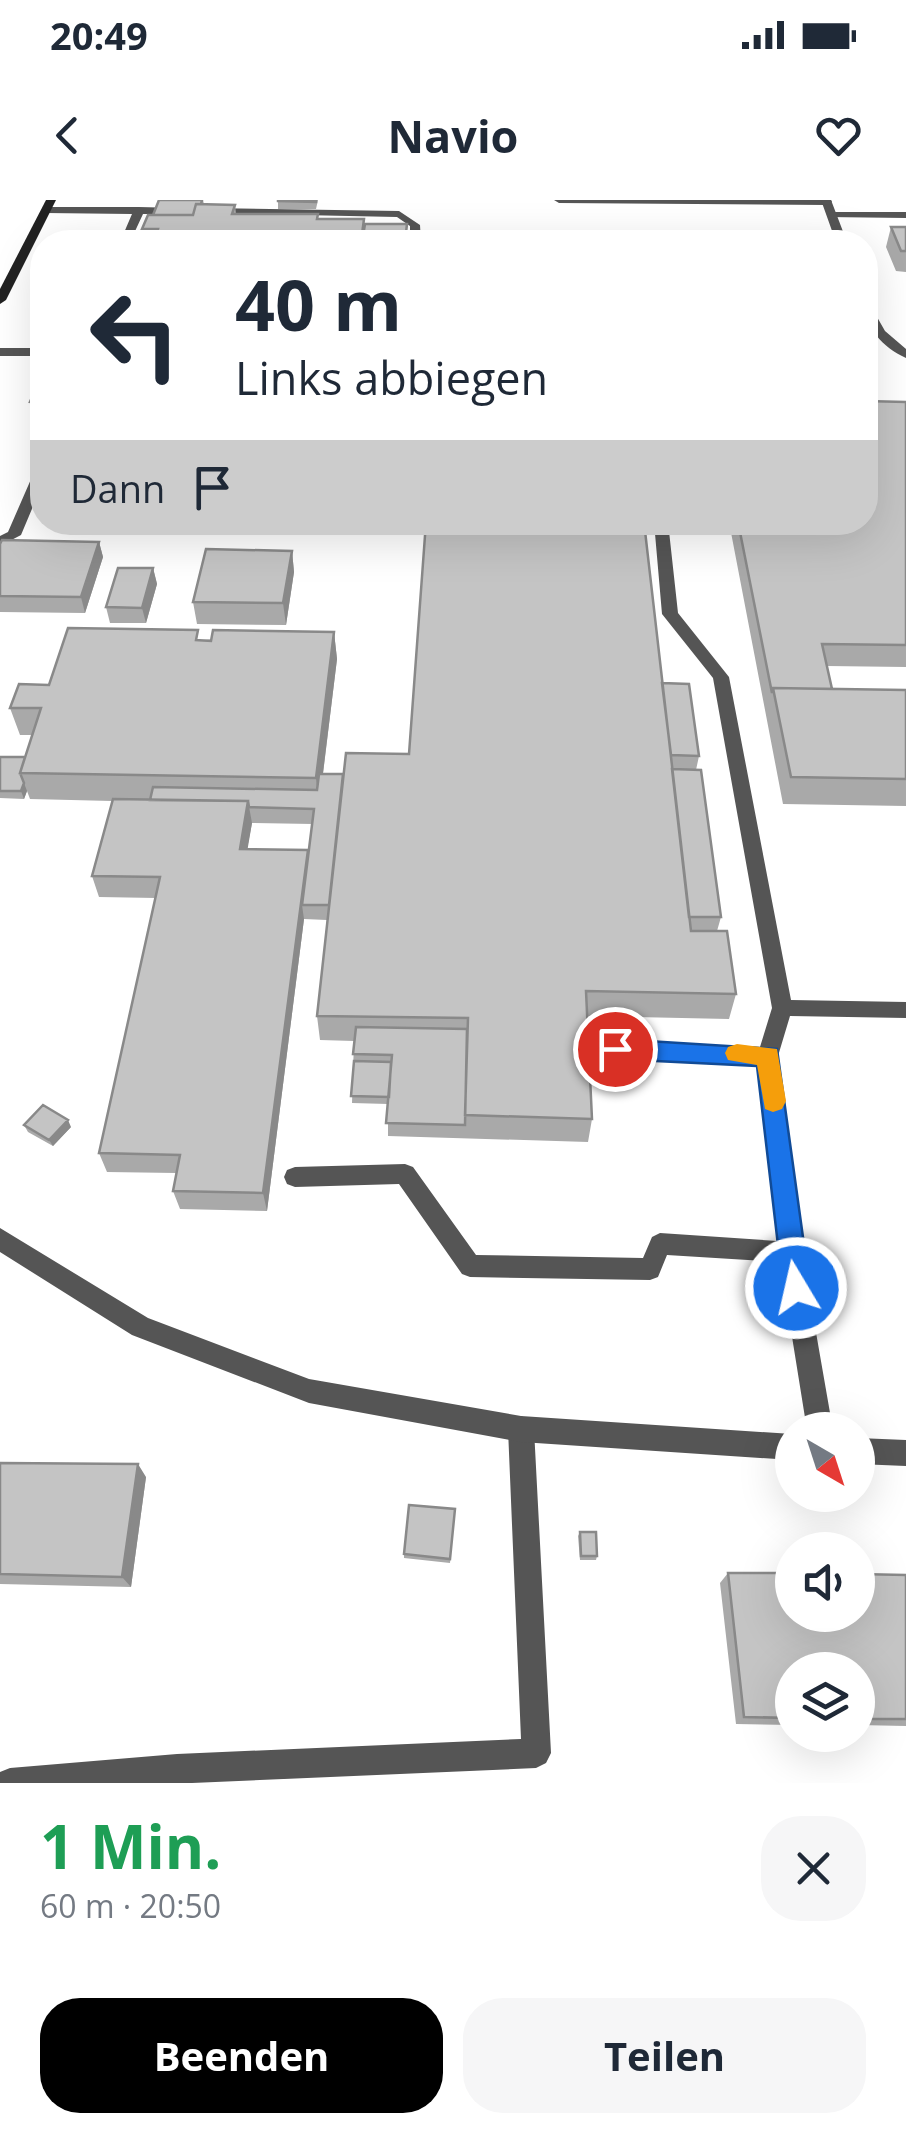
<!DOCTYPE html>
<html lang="de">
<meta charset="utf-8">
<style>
body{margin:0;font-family:"Open Sans",sans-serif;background:#f6f6f7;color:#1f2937;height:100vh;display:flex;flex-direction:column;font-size:38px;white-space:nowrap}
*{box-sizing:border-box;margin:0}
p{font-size:32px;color:#747a83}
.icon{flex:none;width:55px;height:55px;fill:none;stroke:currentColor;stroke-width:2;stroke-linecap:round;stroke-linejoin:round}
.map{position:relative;height:1583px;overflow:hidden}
.sheet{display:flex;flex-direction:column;background:#fff;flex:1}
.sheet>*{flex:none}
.hud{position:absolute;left:30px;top:30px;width:848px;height:305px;border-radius:40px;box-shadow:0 10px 40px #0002;background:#fff;color:#1f2937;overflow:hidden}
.needle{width:65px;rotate:141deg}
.controls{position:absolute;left:775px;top:1212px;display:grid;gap:20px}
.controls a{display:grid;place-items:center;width:100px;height:100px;border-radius:50%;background:#fff;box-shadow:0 10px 40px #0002;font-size:50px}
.pin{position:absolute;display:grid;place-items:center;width:85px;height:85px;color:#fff;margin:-42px;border:5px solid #fff;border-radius:50%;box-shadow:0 2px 10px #0007}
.me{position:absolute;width:110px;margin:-55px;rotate:351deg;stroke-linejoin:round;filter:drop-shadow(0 0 8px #0008)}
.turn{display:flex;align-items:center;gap:35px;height:210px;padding:0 40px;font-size:45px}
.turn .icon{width:130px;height:130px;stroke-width:2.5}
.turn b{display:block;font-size:70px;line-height:85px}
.then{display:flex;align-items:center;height:95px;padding:0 40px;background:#0003;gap:20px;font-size:38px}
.round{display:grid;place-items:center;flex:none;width:105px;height:105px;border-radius:40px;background:#f6f6f7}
.summary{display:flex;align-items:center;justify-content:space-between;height:170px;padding:0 40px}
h1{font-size:60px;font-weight:700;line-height:75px;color:#1e9e55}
.primary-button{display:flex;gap:20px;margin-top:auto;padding:20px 40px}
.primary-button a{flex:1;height:115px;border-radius:40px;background:#000;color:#fff;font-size:40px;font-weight:700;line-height:115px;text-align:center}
.primary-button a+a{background:#f6f6f7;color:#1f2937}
.status{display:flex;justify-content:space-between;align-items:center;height:70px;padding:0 50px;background:#fff;direction:ltr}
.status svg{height:28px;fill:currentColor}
header{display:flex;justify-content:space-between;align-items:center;height:130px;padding:0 40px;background:#fff;font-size:45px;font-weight:700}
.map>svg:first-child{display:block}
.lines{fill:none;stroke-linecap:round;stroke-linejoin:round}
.lane{fill:#555;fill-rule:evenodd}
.street{fill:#555;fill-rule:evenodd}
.secondary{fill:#222;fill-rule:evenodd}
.wall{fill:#a9a9a9;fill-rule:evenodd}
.shaded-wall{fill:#898989}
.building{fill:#c4c4c4;stroke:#898989;stroke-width:2.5}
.route{fill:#1a73e8;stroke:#114b97;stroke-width:2.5}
.slow{fill:#f59e0b}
</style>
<div class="status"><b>20:49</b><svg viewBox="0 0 49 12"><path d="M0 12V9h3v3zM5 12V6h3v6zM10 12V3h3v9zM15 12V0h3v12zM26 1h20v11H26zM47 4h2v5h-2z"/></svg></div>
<header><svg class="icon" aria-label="back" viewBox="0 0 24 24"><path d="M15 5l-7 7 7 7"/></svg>Navio<svg class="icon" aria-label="heart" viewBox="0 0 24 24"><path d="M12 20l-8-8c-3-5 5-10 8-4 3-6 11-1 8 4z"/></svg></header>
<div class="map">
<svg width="906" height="1583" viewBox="0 0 906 1583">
<rect width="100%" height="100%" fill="#fff"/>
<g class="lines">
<path class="lane" d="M554 0H831L832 2 827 5 559 3Z
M139 7 179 8 184 11 179 14H143L130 42H120L132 14 46 13 41 10 46 7Z
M208 8 399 11 420 25 421 42H410V26L397 17 204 13 203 11Z
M831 12H906V18L827 17V13Z
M0 148H42V156H0Z
M42 266V285L21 335 0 346V336L8 332 35 270Z
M654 322H668L678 413 729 477 791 800 906 802V818L790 816 778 856 802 1052 833 1230H807L780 1062 667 1055 658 1077 650 1080 470 1077 462 1074 399 984 295 987 287 984 284 977 287 970 295 967 405 964 413 967 476 1055 643 1058 652 1037 660 1033 777 1041 758 864 615 858 608 855 605 849 608 843 615 840 760 847 772 808 713 478 662 414Z
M521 1216 530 1220 534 1229 551 1553 546 1563 536 1568 192 1583H0V1572L10 1568 177 1554 521 1539 508 1229 512 1220Z"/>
<path class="street" d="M821 0H831L847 42H836Z
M865 101 869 103 885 131 906 149V158C882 147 865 128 865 101Z
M0 1028 148 1118 309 1179 521 1216 792 1234V1260L521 1242 309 1203 132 1135 0 1052Z
M858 1238 906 1240V1266L858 1264Z"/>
<path class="secondary" d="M46 0H56L6 100 0 104V89Z"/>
</g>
<path class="wall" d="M159 0H203L204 4 235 5 236 14H318V19L365 24 408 42H145L142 29 153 15Z
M278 0H318L316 9H278Z
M891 27H906V72L896 71 886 47Z
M42 174V218L34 217 30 202Z
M906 202V467L827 466 832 489 906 490V606L783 604 729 322H865Z
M68 322H644L662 483 699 556 696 570 721 717 717 731 736 794 729 819 588 816 592 919 588 942 388 936V904L352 903 354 841 320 840 317 816 327 720 304 719 267 1011 180 1009 173 991 176 973 107 972 99 953 156 698 99 697 92 676 112 601 30 599 27 591 24 599 0 598V557H25L32 535H20L10 508 49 485 200 440 334 432 337 459 323 574H343L409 554 426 328ZM252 623 313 624 308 657 247 649Z
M99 342 103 357 85 413 0 412V344Z
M292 351 294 372 286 425 197 424 193 402Z
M153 368 157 384 146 423H110L106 407Z
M24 925 71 927 53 946 28 932Z
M0 1263 146 1277 131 1387 0 1384Z
M455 1309 450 1363 404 1358V1354Z
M580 1332 597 1356 596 1360H580L578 1336Z
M728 1373 906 1375V1526L858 1525V1470H792V1525L736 1524 720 1383Z"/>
<path class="shaded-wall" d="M99 342 103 357 85 413 81 397Z
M292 351 294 372 286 425 283 403Z
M153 368 157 384 146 423 142 408Z
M334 432 337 459 319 605 316 578Z
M24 583 27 591 24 599 21 591Z
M248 601 252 623 244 670 240 649Z
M308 650 310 671 302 705 304 719 267 1011 263 993Z
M68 920 71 927 53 946 49 940Z
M138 1264 146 1277 131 1387 122 1377Z"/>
<path class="building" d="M159 0H202L201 4H196L193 15H153Z
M278 0H316V2L278 1Z
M196 4 235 5 232 14H318L317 19H364L361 42H154L158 29H142L148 15H193Z
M365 24H407L405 42H362Z
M891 27H906V51H901Z
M42 174V203L30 202Z
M865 201 906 202V445L822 444 832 489 773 488 772 493 738 322H865Z
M426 322H644L691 731H727L736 794 586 791 592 919 465 915 468 818 317 816 346 553 409 554Z
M2 340 99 342 81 397 0 396V344Z
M206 349 292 351 283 403 193 402Z
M118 368H153L142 408 106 407Z
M68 428 198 430 196 440 211 441 213 430 334 432 316 578 20 573 41 508H10L19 484 49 485Z
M662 483 689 484 699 556 671 555Z
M773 488 906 490V579L791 577Z
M0 557H25L20 573 24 583 21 591H0Z
M672 569 701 570 721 717H689Z
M319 574H343L329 705H302L314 609 249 607 248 601 150 600 153 587 317 590Z
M113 599 248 601 240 649 308 650 263 993 173 991 180 955 99 953 160 677 92 676Z
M356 827 467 829 465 925 386 923 392 855 353 854Z
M354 861 391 862 389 897 351 896Z
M43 905 68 920 49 940 24 925Z
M0 1263 138 1264 122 1377 0 1374Z
M409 1305 455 1309 450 1359 404 1354Z
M580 1332H596L597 1356H581Z
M728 1373H792V1415H858V1374L906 1375V1519H858V1470H792V1518L744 1517Z"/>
<path class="route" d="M615 839 777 849 810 1088 806 1096 796 1100 787 1096 783 1088 757 866 615 859 607 856 603 849 607 842Z"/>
<path class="slow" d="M737 844 777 849 786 901 782 909 773 912 765 909 757 865 728 860 725 853 728 847Z"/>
</svg>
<div class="controls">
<a><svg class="needle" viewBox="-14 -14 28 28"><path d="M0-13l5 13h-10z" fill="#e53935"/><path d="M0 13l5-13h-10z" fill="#747a83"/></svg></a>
<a><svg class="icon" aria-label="sound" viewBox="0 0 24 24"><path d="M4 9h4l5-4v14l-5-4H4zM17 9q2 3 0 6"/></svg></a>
<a><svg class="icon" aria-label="layers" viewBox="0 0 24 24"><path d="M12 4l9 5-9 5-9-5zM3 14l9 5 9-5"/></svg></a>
</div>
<div class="pin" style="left:615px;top:849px;background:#d93025"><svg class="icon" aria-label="arrive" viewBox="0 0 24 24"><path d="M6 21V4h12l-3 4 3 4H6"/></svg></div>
<svg class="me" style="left:796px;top:1088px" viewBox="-20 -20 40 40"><circle r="17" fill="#1a73e8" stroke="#fff" stroke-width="3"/><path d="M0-11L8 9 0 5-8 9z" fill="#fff"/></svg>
<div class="hud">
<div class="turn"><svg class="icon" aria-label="left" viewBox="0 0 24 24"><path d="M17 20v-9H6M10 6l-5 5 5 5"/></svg><div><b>40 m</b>Links abbiegen</div></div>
<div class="then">Dann<svg class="icon" aria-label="arrive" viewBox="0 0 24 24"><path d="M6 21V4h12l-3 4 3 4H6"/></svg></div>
</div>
</div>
<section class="sheet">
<div class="summary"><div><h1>1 Min.</h1><p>60 m · 20:50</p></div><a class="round"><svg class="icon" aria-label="close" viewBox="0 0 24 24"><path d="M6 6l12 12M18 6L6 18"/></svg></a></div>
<div class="primary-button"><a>Beenden</a><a>Teilen</a></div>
</section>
